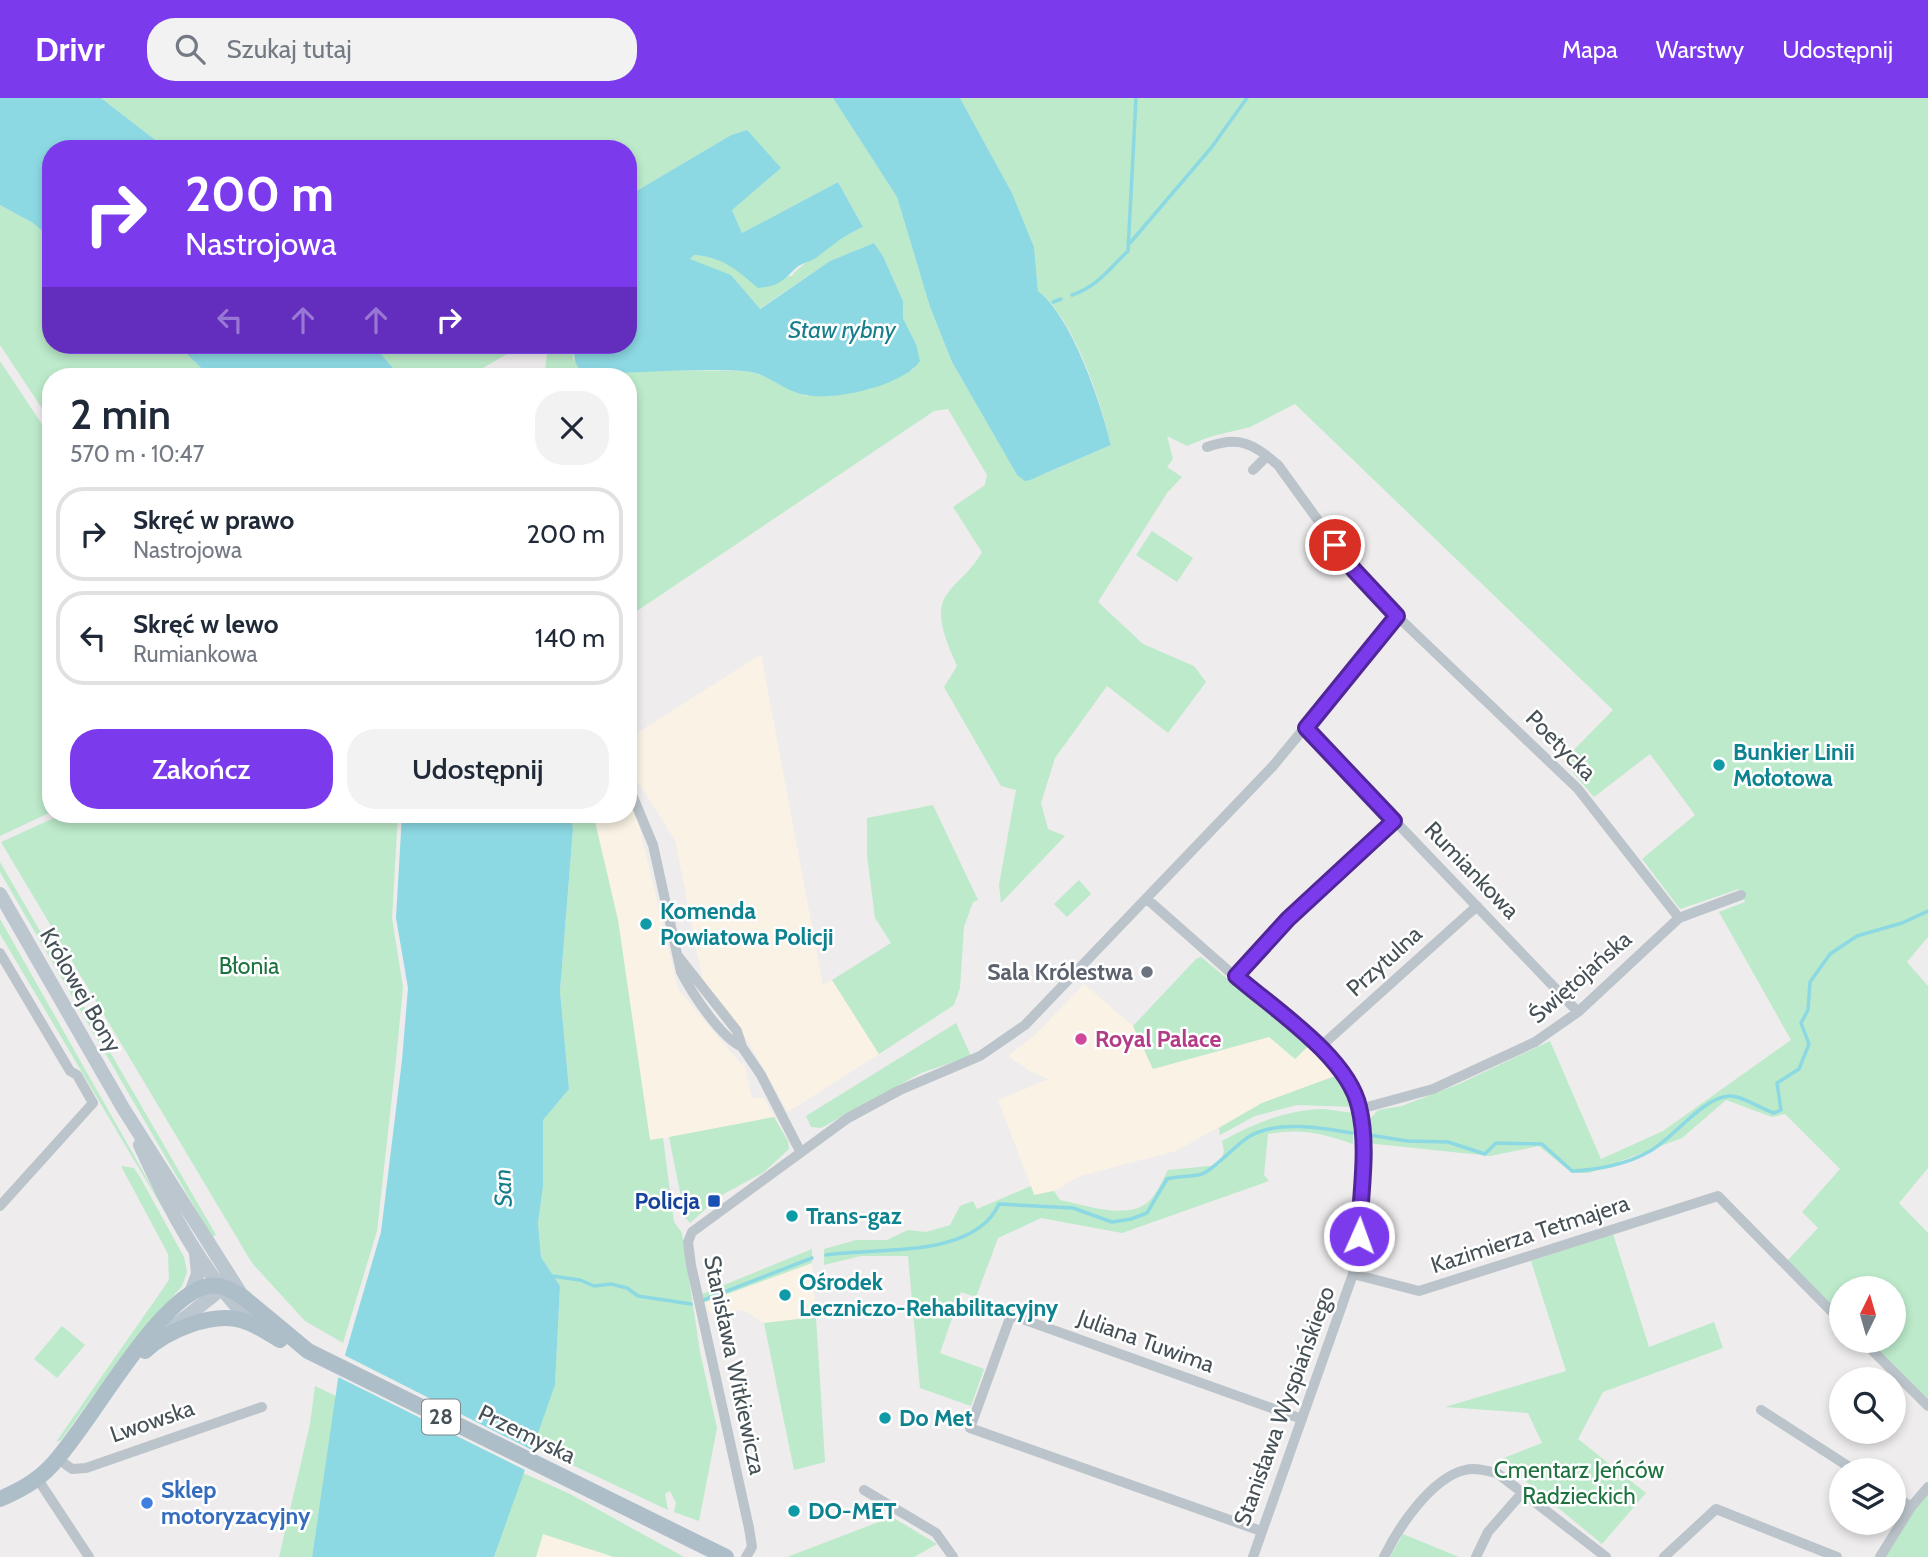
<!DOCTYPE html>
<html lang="pl">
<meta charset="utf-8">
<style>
body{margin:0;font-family:Cabin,sans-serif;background:#f2f2f3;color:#1f2937;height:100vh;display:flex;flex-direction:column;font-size:26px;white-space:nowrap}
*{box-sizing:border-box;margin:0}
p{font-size:23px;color:#747a83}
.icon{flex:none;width:38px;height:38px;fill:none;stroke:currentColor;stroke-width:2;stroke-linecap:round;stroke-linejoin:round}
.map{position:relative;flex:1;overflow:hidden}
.side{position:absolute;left:42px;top:270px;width:595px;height:455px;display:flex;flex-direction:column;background:#fff;border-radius:28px;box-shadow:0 4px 10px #0003}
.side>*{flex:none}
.banner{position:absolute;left:42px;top:42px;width:595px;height:214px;border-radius:28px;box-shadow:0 4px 10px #0003;background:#7c3aed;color:#fff;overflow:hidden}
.needle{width:46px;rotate:5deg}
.tools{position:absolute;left:1829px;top:1178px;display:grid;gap:14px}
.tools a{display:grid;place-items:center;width:77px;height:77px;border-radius:50%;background:#fff;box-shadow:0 4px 10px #0003;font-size:35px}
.pin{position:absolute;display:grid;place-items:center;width:60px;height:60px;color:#fff;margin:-30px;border:4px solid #fff;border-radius:50%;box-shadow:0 2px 7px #0007}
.me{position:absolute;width:77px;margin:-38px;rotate:2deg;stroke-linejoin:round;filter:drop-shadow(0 0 5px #0008)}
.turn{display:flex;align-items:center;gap:24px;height:147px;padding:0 28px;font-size:32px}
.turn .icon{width:91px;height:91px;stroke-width:2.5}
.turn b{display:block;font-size:49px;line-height:60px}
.lanes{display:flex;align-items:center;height:66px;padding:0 28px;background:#0003;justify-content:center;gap:35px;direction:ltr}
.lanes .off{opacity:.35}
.round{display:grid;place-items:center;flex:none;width:74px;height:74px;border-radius:28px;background:#f2f2f3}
.summary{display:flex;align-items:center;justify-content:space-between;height:119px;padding:0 28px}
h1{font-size:42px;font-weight:600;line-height:52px}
.button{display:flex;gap:14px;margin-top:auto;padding:14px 28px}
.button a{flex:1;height:80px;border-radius:28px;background:#7c3aed;color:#fff;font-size:28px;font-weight:600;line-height:80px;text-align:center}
.button a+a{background:#f2f2f3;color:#1f2937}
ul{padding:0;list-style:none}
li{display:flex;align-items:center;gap:21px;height:94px;margin:0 14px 10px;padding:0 14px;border:4px solid #e0e1e3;border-radius:28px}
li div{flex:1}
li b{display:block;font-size:26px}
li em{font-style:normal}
header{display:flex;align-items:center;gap:42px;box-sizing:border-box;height:98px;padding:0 35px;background:#7c3aed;color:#fff}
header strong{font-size:33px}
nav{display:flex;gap:38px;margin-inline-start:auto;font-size:24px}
.search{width:490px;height:63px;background:#f2f2f3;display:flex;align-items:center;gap:18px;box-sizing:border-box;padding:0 24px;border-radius:28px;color:#747a83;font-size:26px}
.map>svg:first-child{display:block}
.commercial{fill:#f9f2e5}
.green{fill:#bceaca}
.water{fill:#8dd9e3}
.pier{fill:#eeecec}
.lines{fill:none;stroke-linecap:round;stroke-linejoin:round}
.stream{stroke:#8dd9e3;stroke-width:3.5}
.minor{stroke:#bbc4ca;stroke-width:10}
.secondary{stroke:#bbc6cf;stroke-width:14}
.primary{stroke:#adbec9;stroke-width:16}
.route-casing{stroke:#51269a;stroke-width:18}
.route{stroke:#7c3aed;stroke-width:12}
.culture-dot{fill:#0f9aa8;stroke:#fff;stroke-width:2.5}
.worship-dot{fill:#6b7280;stroke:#fff;stroke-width:2.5}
.hotel-dot{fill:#d1479c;stroke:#fff;stroke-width:2.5}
.transit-dot{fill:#1a4fb4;stroke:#fff;stroke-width:2.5}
.shop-dot{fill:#3f7fe0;stroke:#fff;stroke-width:2.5}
.labels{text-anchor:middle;stroke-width:5;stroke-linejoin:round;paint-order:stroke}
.shield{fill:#fff;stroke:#7e8589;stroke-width:2}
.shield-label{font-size:21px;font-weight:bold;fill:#465157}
.street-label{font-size:23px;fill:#465157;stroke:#fff}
.culture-label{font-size:23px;font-weight:bold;fill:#0d838f;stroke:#fff;text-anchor:start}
.park-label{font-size:23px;fill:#1e7240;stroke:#fff}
.worship-label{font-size:23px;font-weight:bold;fill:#5b616d;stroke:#fff;text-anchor:end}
.hotel-label{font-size:23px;font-weight:bold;fill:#b23c85;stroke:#fff;text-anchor:start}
.transit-label{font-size:23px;font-weight:bold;fill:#164399;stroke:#fff;text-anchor:end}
.shop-label{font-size:23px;font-weight:bold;fill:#366cbe;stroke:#fff;text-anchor:start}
.water-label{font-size:24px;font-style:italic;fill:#167d8b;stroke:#fff}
</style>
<header>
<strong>Drivr</strong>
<div class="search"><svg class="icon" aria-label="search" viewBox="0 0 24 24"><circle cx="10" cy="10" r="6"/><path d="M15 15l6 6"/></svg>Szukaj tutaj</div>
<nav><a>Mapa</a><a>Warstwy</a><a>Udostępnij</a></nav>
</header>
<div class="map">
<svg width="1928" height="1459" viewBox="0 0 1928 1459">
<rect width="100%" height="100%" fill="#eeecec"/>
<path class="commercial" d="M761 556 823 887 832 882 879 956 788 1014 747 942 703 884 675 742 628 669V641Z
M628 696 635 710 678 891 741 966 744 965 752 1000H764L774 1019 650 1043 618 822 594 716H628Z
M1084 886 1133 928 1153 971 1269 939 1295 960 1308 948 1338 977 1262 1005 1176 1053 1080 1078 1054 1093 1034 1097 998 1002 1049 981 1031 974 1008 958 1035 937Z
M812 1165 816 1219 764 1225 743 1212 710 1215 705 1204Z
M543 1436 614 1459H536Z"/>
<path class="green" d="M101 0H833L897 99 930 209 952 264 1017 377 1045 376 1111 347C1101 303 1074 220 1038 193L1034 149 1012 95 960 0H1928V839L1907 864 1928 888V1070L1899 1105 1928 1135V1302L1870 1243 1894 1242V1190H1841V1215L1787 1163 1818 1130 1802 1114 1840 1071 1785 1016 1772 1019 1726 1002 1682 1040 1589 1075H1572L1539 1048 1490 1058 1367 1045 1369 1022 1378 1012 1402 1008 1459 986 1550 943 1601 1061 1663 1033 1791 942 1719 814 1745 804 1739 791 1680 811 1642 761 1695 717 1650 656 1594 699 1563 663 1613 612 1295 306 1250 329 1209 339 1187 348 1167 338 1173 361 1167 369 1182 379 1167 395 1098 504 1143 546 1194 568 1206 584 1168 635 1107 588 1055 660 1041 705 1048 731 1065 738 1001 805 999 787 1016 692 1001 688 944 589 957 568C949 549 932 516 947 496 959 480 970 475 982 454L953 409 985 387 987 377 948 311 934 313 628 519V278H523L545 272 548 247H574L573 261 588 276 658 272 748 273 781 284 793 293 806 298 827 297 870 291 914 271 916 246 903 220V203L883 158 874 145 830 163 759 211 731 177 693 165 689 161 694 157C715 158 734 165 748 181L792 178C798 167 849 135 863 129L838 84 742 135 732 112 747 32 731 37 628 98V51H167Z
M0 107 33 125 51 141V247H178L209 278H51V324L0 247Z
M373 247H511L514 252 469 278H400Z
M0 263 51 340V714L0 738Z
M1152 433 1193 460 1177 484 1136 457Z
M933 707 978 802 973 804 964 829 960 890 954 907 879 956 832 882 891 845 875 820 867 757V720Z
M63 716H398L392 820 403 889 396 962 377 1133 343 1245 305 1223 252 1165 1 744Z
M570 716H593L618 822 650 1042 663 1040 674 1124 682 1135 700 1254 717 1330 699 1423 674 1414 676 1405 670 1393 665 1396 668 1412 532 1348 555 1286 560 1188 541 1159 538 1125 543 1089V1021L569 991 560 893 573 731Z
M0 764 216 1137 212 1139 0 774Z
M1079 782 1091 796 1067 819 1054 806Z
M0 821 188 1153 0 836Z
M1201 859 1308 948 1295 961 1269 939 1153 971 1133 928 1196 861Z
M956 925 971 958 921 975 821 1030 811 1029 806 1018Z
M1338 977 1354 1009 1297 1007 1255 1018 1220 1037 1219 1030 1262 1005Z
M1324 1011 1353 1015V1046C1322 1035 1300 1030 1268 1036L1264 1077 1269 1083 1122 1135 1041 1120 998 1140 976 1199 961 1194 940 1255 984 1271 971 1308 920 1290 908 1158H861L824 1167V1151L856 1142H887L908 1132 926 1134 950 1127 960 1108 973 1103 977 1111 1031 1088 1034 1097 1054 1093 1060 1102C1085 1107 1132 1124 1151 1101 1158 1093 1163 1081 1168 1072L1220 1067 1224 1053 1222 1043C1256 1025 1285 1012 1324 1011Z
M774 1019 788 1043 789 1051 764 1074 709 1104 710 1107 690 1125 685 1119 669 1039Z
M121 1068 134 1070 140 1079 184 1159 187 1174 182 1188 124 1255 61 1342 56 1344 169 1182 168 1156Z
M1613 1136 1649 1249 1714 1224 1723 1250 1603 1294 1578 1341 1646 1395 1602 1446 1506 1367 1496 1363 1542 1345 1528 1315 1445 1309 1566 1273 1531 1163Z
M812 1151V1165L705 1204 702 1196Z
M816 1219 825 1364 794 1372 764 1225Z
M62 1228 85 1247 57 1280 34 1261Z
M315 1288 336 1298 312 1459H279L310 1326Z
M523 1375 570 1396 684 1459H614L543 1436 536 1459H494Z
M1928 1396V1459H1884L1924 1398Z
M892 1419 937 1446 914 1459H787Z
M1403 1436 1459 1459H1390Z"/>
<path class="water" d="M0 0H101L167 51H51V141L33 125 0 107Z
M833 0H960L1012 95 1034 149 1038 193C1072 219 1101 305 1111 347L1030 382 1025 383 1017 377 952 264 930 209 897 99Z
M747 32 781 70 732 112 742 135 838 84 863 129C844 137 832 148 816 160 810 164 801 165 796 170 782 183 780 188 758 190 737 172 723 159 694 157L690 161 731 177 760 211 830 163 874 145 883 158 903 203V220L916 246 920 263C903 288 834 303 805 297 783 293 768 275 745 273 693 270 641 275 588 276 574 269 574 262 574 247H628V98L731 37Z
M178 247H373L400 278H209Z
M402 716H570L573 731 560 893 569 991 543 1022V1089L538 1125 541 1159 560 1188 555 1287 494 1459H312L338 1281 381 1134 402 962 408 890 396 820Z"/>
<path class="pier" d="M342 1256 534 1353 527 1373 336 1278Z"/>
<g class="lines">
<path class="stream" d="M1130 145 1211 50 1247 0
M1072 197C1098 188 1109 171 1128 153L1136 0
M1053 204 1061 201
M1370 1037 1407 1043 1448 1044 1485 1056 1496 1045 1542 1046 1572 1073C1597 1072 1628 1066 1650 1053 1675 1039 1702 1000 1729 998 1741 997 1761 1011 1774 1015L1781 1012 1777 985 1799 971 1809 946 1801 925 1808 912 1810 884 1830 856 1857 838 1902 825 1928 813
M826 1157C878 1149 974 1161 999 1106L1073 1110 1112 1124 1131 1121 1147 1115 1167 1081C1177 1078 1198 1079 1204 1075 1218 1068 1235 1047 1250 1038 1278 1022 1322 1030 1352 1035
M552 1178 580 1182 594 1188 611 1186 627 1190 638 1198 691 1206
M701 1203 812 1160"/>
<path class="minor" d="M1207 349C1232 340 1247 342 1267 358
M1397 518 1578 691 1679 820
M1306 630 1578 914
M628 687 653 747 681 874C692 895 720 939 742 949
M1147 801 1341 972C1349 984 1358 997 1360 1011 1368 1062 1360 1126 1353 1176L1253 1459
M0 855 70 973 77 977 93 1005 0 1108
M678 858 737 933 742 949 761 977 800 1053
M1236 878 1288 821 1394 723
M1319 950 1477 808
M1360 1011 1433 991 1535 944 1578 914 1679 820 1741 797
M1353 1176 1419 1193 1718 1098 1841 1223
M1862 1242 1928 1308
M1761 1312 1854 1372
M58 1361 72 1371 86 1370 262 1309
M37 1380 89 1459
M864 1392 936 1435 953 1459
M1894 1397 1911 1409
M1261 1433 970 1330 1011 1217 1302 1321
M746 1459 752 1449 749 1430 691 1167 688 1144 692 1134 848 1020 900 992 980 958 1025 927 1273 668 1397 518 1354 472 1278 367 1267 358 1253 372
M1384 1459C1398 1430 1431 1380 1465 1372 1476 1369 1486 1373 1497 1375L1606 1459
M1476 1459 1488 1434 1522 1395
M1664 1459 1716 1411 1837 1459
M1880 1459 1911 1409 1928 1389"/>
<path class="secondary" d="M0 796 123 1010 243 1199
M140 1047C168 1110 203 1176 253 1226
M190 1197 198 1176 196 1155
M172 1230 215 1196 221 1182"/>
<path class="primary" d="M145 1253C166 1233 211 1214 241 1222 256 1226 267 1235 280 1242
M0 1401C18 1393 36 1384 50 1369 88 1331 157 1198 208 1188 221 1186 232 1192 243 1199L308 1253 726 1459"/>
</g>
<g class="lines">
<g class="route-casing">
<path id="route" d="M1335 447 1354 472 1397 518 1306 630 1394 723 1288 821 1236 878C1274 911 1348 959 1359 1009 1369 1049 1360 1097 1359 1138"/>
</g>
<use href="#route" class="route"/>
</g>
<g class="culture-dot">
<circle cx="1719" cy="667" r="7"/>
<circle cx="646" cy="826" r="7"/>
<circle cx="792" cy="1118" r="7"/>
<circle cx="785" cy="1197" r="7"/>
<circle cx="885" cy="1320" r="7"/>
<circle cx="794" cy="1413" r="7"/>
</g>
<circle class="worship-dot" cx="1147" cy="874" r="7"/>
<circle class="hotel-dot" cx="1081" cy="941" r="7"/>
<rect class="transit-dot" x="707" y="1096" width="14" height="14" rx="3.5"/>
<circle class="shop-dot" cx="147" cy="1405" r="7"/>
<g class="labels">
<rect class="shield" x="422" y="1301.5" width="38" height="35" rx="5"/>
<g class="shield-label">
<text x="441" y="1326">28</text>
</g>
<g class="street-label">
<text transform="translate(1561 647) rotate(45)" y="8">Poetycka</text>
<text transform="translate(1472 772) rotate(46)" y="8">Rumiankowa</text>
<text transform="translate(1384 863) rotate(-42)" y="8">Przytulna</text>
<text transform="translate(1580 879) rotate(-41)" y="8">Świętojańska</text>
<text transform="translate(81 892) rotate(60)" y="8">Królowej Bony</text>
<text transform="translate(1530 1136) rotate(-18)" y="8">Kazimierza Tetmajera</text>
<text transform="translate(1146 1243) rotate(20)" y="8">Juliana Tuwima</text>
<text transform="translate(735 1267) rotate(78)" y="8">Stanisława Witkiewicza</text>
<text transform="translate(1284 1308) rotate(-70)" y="8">Stanisława Wyspiańskiego</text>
<text transform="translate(152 1323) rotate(-19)" y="8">Lwowska</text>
<text transform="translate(527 1336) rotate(26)" y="8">Przemyska</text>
</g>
<g class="culture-label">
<text x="1733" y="662">Bunkier Linii<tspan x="1733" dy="26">Mołotowa</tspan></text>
<text x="660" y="821">Komenda<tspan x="660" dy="26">Powiatowa Policji</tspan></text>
<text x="806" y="1126">Trans-gaz</text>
<text x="799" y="1192">Ośrodek<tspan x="799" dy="26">Leczniczo-Rehabilitacyjny</tspan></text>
<text x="899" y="1328">Do Met</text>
<text x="808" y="1421">DO-MET</text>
</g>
<g class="park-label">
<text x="249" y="876">Błonia</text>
<text x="1579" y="1380">Cmentarz Jeńców<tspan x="1579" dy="26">Radzieckich</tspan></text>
</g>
<g class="worship-label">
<text x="1133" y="882">Sala Królestwa</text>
</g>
<g class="hotel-label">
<text x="1095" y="949">Royal Palace</text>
</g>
<g class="transit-label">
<text x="700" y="1111">Policja</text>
</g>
<g class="shop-label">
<text x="161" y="1400">Sklep<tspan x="161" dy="26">motoryzacyjny</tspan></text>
</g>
<g class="water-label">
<text x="842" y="240">Staw rybny</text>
<text transform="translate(503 1090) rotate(-92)" y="8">San</text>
</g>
</g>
</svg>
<div class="tools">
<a><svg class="needle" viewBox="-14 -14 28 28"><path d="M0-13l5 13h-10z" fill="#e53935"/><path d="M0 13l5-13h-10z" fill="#747a83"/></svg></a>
<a><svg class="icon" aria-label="search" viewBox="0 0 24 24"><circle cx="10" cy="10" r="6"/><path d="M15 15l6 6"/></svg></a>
<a><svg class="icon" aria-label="layers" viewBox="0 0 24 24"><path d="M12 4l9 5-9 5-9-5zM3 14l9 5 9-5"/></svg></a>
</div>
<div class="pin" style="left:1335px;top:447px;background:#d93025"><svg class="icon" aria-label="arrive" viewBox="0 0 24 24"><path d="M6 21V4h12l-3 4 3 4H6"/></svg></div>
<svg class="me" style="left:1359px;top:1138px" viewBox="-20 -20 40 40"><circle r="17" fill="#7c3aed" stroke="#fff" stroke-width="3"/><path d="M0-11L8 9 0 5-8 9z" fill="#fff"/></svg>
<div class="banner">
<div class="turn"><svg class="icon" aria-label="right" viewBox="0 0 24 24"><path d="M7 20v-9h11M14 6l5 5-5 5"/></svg><div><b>200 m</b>Nastrojowa</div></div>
<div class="lanes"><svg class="icon off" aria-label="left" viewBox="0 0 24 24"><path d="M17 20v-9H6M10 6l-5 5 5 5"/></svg><svg class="icon off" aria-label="ahead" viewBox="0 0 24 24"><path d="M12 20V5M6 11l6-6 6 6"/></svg><svg class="icon off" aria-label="ahead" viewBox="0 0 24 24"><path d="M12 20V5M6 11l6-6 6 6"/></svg><svg class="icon" aria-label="right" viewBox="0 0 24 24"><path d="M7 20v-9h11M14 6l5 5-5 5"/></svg></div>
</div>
<section class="side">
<div class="summary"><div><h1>2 min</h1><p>570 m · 10:47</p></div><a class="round"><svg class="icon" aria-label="close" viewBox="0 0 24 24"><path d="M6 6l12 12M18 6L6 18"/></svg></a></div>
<ul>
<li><svg class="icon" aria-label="right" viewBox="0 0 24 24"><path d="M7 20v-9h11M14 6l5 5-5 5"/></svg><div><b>Skręć w prawo</b><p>Nastrojowa</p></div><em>200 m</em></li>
<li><svg class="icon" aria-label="left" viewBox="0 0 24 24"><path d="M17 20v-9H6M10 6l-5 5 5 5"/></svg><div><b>Skręć w lewo</b><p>Rumiankowa</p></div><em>140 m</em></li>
</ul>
<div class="button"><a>Zakończ</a><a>Udostępnij</a></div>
</section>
</div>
